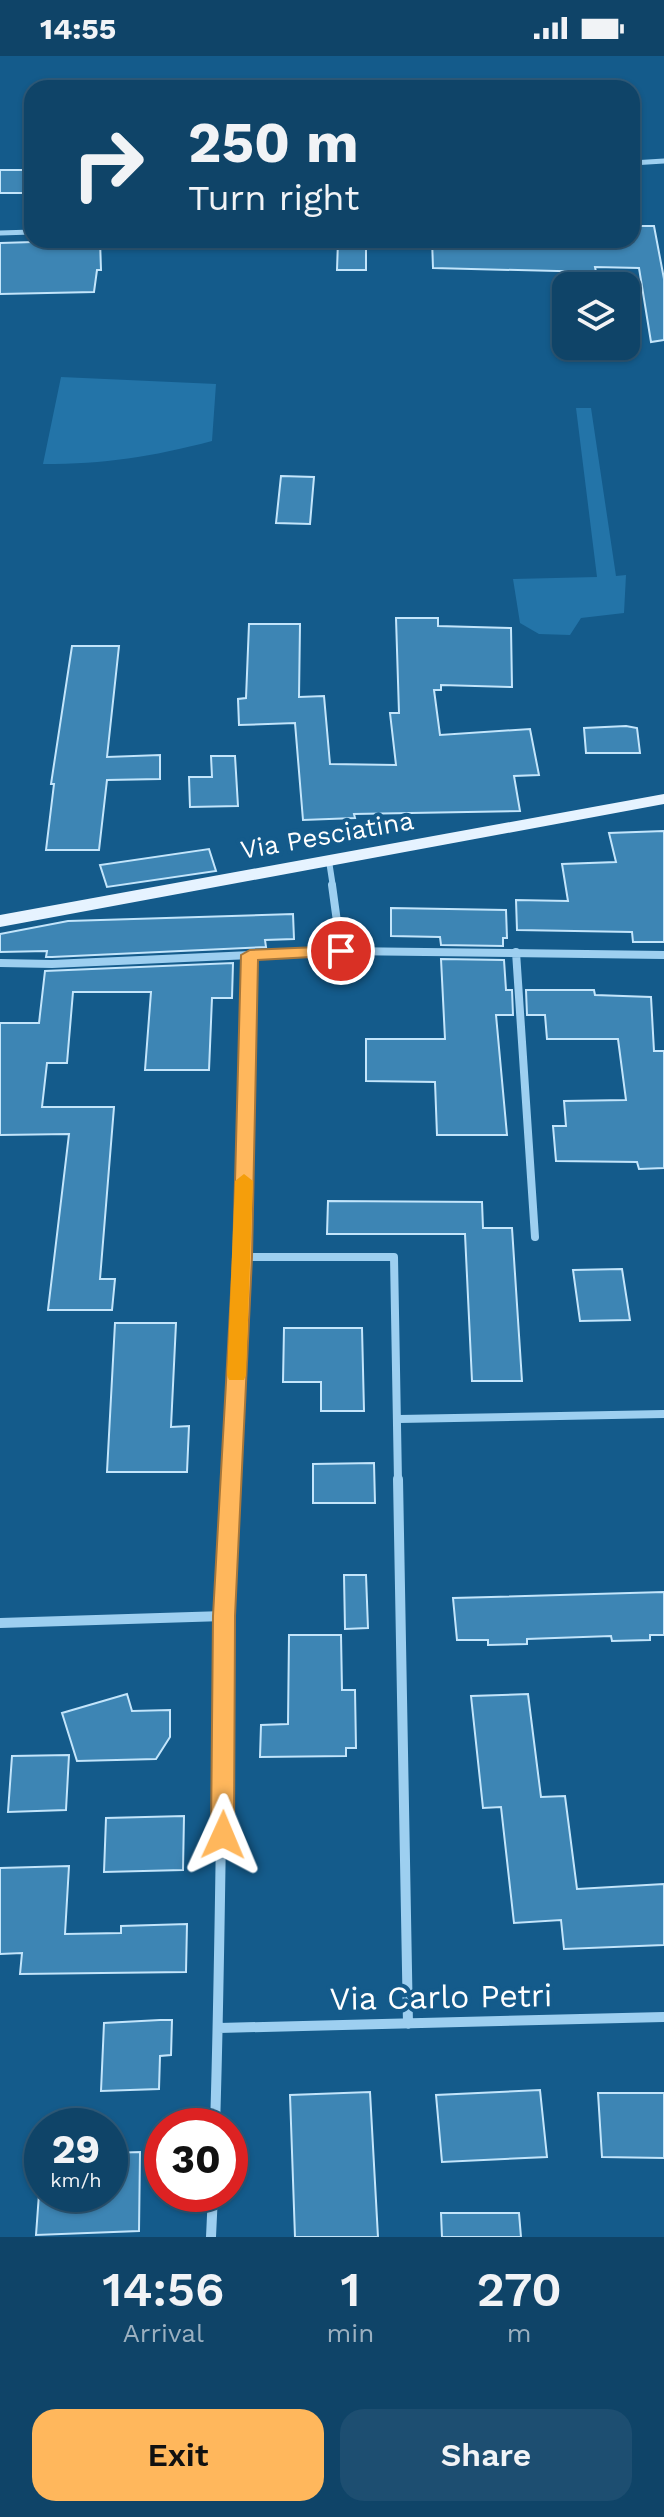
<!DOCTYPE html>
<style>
body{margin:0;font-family:"Work Sans",sans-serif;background:#1d4e71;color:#f1f3f6;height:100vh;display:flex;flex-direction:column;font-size:30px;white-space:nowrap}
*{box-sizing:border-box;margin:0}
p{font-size:26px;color:#9bb0c0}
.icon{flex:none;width:44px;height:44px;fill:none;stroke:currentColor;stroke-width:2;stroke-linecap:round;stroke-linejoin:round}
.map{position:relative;height:2181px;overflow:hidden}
.sheet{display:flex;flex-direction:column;background:#0f4468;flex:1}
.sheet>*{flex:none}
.banner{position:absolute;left:24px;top:24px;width:616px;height:168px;border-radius:24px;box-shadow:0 2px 6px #0004,0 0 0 2px #2f5c7c;background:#0f4468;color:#f1f3f6;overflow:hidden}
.fabs{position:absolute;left:552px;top:216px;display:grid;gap:16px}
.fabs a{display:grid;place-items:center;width:88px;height:88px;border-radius:16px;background:#0f4468;box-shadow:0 2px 6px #0004,0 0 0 2px #2f5c7c;font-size:40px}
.speed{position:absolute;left:24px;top:2052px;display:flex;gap:16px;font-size:40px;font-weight:700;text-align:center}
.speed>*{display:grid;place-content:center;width:104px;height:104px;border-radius:50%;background:#0f4468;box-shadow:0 2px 6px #0004,0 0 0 2px #2f5c7c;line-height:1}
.speed small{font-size:20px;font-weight:400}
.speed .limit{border:12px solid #d22;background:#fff;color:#111}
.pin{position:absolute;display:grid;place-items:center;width:68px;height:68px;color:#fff;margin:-34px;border:4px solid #fff;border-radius:50%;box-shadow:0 2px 8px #0007}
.me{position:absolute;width:88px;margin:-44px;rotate:1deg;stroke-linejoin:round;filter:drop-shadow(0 0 6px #0008)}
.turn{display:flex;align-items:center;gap:28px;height:168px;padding:0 32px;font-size:36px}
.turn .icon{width:104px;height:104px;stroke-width:2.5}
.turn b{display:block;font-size:56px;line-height:68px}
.eta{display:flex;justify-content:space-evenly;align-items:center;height:136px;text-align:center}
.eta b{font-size:48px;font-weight:600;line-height:56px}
.primary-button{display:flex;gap:16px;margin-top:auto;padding:16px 32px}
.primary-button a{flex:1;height:92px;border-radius:24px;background:#ffb75c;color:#111;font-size:32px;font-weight:600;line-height:92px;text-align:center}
.primary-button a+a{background:#1d4e71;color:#f1f3f6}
.status{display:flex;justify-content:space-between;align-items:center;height:56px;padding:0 40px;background:#0f4468;direction:ltr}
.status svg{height:22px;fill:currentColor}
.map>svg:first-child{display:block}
.green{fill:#2374a8}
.building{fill:#3d85b4;stroke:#c3e5fb;stroke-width:2}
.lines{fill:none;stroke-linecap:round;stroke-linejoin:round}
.minor-far3{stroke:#9dcff0;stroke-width:5}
.minor-far2{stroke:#9dcff0;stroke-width:6}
.minor-far1{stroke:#9dcff0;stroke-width:8}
.minor{stroke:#9dcff0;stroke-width:10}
.primary{fill:#e6f3ff;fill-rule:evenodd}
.route{fill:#ffb75c;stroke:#a6773c;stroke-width:2}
.slow{fill:#f59e0b}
.labels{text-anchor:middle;stroke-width:8;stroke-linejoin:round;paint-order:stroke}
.street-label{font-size:26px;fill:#fff;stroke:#145b8b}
.near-street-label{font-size:32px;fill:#fff;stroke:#145b8b}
</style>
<div class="status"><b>14:55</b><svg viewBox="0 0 49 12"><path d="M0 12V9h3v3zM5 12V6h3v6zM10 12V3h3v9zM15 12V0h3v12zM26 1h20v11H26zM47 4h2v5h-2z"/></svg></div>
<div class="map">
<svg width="664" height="2181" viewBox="0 0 664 2181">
<rect width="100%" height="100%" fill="#145b8b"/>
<path class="green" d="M61 321 216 328 212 385C151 401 105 408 43 408Z
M576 352H591L616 520 626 519 624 557 581 562 570 579 539 578 520 567 513 523 597 521Z"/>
<path class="building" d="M0 114H32V137H0Z
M632 170H654L664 223V284L651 286 639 212 595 211 596 216 433 212 432 184H632Z
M100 184 101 214H97L94 236 0 238V187Z
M338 185H366V214H337Z
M281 420 314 421 310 468 276 467Z
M396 562H438V570L511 572 512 631 441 629V634H434L440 679 530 673 539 719 514 720 520 755 354 758 355 762 303 764 295 667 239 669 238 643 246 642 249 568H300L299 641 324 640 330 708 396 709 390 657H399Z
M72 590H119L107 701 160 699V723L107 724 99 794H46L54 728H51Z
M626 670 637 672 640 697H586L584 672Z
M211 700H235L238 750 190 751 189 721H212Z
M664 775V886H633L632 876 517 874 516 844 568 845 562 808 616 806 609 777Z
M209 793 216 815 107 831 100 809Z
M391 852 506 854 507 882H503V890L441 889 440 881 391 880Z
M293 858 294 883 265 884 266 891 52 901H46L47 895 0 896V878L68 865Z
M441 903 504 904 506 934H512L513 959H496L507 1079H437L435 1026 366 1025V983H445Z
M233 907 232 942H212L209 1014H145L151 936H73L67 1007H47L42 1051H114L100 1223H115L112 1254H48L69 1078 0 1079V967H39L45 915Z
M526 934H594L595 939 651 941 654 995H664V1112L639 1113 637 1106 556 1105 553 1070H566L564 1045 626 1044 618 983H547L545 959H527Z
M328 1145 482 1146 483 1172H512L522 1325H472L465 1178H327Z
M622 1213 630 1264 580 1265 573 1214Z
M115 1267H176L171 1371 189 1370 187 1416H107Z
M284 1272H362L364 1355H321V1326H283Z
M374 1407 375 1447H313V1408Z
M344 1519H366L368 1572 345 1573Z
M664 1536V1579H650V1584L612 1585 611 1580 527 1583V1588L488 1589V1584H457L453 1542Z
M289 1579H341L342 1634H355L356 1692H346V1700L260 1701 261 1669 288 1668Z
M127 1638 132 1655 170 1654V1681L156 1703 77 1705 62 1657Z
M528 1638 541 1741 565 1740 577 1833 664 1828V1889L564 1893 561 1864 514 1867 501 1751 483 1752 471 1640Z
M69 1699 66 1754 8 1756 12 1700Z
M184 1760 183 1814 104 1816 106 1762Z
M69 1810 65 1878 121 1877V1870L187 1868 186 1916 20 1918 22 1897 0 1898V1812Z
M160 1964H172L171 1999 160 2000 159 2033 101 2035 104 1967Z
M540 2034 547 2101 442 2106 436 2039Z
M370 2036 378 2181H295L290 2039Z
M598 2037H664V2102L602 2101Z
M140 2096 139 2175 36 2179 39 2138H110V2097Z
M441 2157H519L521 2181H442Z"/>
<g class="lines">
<path class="minor-far3" d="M504 29 505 32
M632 107 664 105
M0 177 32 176"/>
<path class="minor-far2" d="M329 805 333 831"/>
<path class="minor-far1" d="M332 829 341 895
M516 896 535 1181
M0 907 52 908 341 895 664 899
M242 1201H394L398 1425
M399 1363 664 1358
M231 1425 242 1201 250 899"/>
<path class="minor" d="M398 1423 408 1968
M0 1567 224 1560
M219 1972 664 1961
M215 2070C222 1854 220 1639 231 1423
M211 2181 213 2138"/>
<path class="primary" d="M664 738V748L0 871V859Z"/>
</g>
<path class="route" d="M341 890 347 891 350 895 347 899 258 904 252 1201 235 1560 234 1779 231 1787 223 1790 214 1787 211 1779 213 1560 233 1201 241 899 250 894Z"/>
<path class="slow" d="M244 1118 253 1125 246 1319 244 1324H229L227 1319 235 1125Z"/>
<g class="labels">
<g class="street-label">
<text transform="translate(327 779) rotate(-10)" y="9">Via Pesciatina</text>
</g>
<g class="near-street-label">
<text transform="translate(441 1941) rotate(-1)" y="11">Via Carlo Petri</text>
</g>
</g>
</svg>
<div class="fabs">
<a><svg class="icon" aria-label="layers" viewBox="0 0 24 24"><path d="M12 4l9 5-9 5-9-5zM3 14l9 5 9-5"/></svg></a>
</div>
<div class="speed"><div>29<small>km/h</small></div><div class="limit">30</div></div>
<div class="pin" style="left:341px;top:895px;background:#d93025"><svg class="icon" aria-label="arrive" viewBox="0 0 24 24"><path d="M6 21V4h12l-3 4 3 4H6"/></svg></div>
<svg class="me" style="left:223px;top:1779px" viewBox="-20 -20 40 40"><path d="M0-17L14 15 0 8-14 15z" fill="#ffb75c" stroke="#fff" stroke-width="4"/></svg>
<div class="banner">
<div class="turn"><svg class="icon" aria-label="right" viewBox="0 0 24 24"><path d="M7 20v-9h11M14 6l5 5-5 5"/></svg><div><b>250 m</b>Turn right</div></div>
</div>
</div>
<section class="sheet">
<div class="eta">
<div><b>14:56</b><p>Arrival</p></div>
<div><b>1</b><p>min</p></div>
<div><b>270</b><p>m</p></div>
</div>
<div class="primary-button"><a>Exit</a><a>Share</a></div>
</section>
